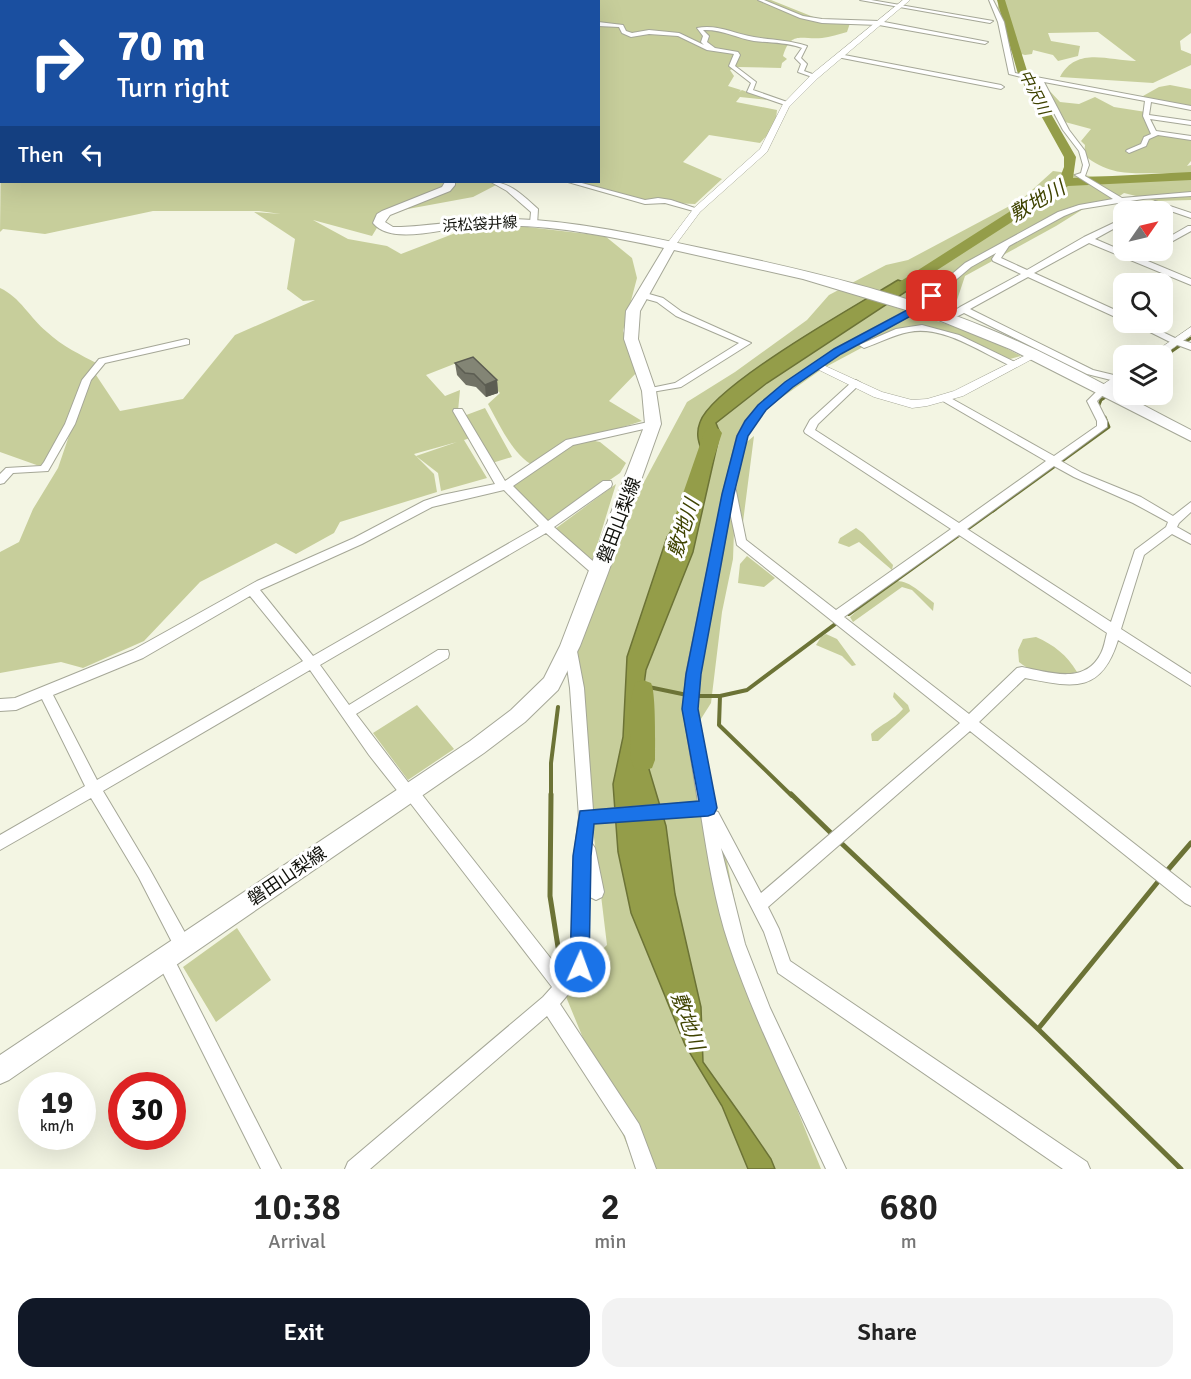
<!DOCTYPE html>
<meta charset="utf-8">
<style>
body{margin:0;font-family:Signika,"Noto Sans JP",sans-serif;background:#f2f2f2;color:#222;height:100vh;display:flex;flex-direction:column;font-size:22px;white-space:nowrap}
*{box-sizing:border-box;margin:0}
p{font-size:20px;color:#767676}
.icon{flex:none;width:33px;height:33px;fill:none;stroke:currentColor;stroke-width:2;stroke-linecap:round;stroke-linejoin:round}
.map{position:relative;height:1169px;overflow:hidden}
.details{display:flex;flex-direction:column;background:#fff;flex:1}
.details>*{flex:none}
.banner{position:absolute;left:0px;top:0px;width:600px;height:183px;box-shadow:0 6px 24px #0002;background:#1a4fa0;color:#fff;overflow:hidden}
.needle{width:39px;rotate:56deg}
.tools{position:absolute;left:1113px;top:201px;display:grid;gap:12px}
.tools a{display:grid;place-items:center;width:60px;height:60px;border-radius:12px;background:#fff;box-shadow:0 6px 24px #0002;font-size:30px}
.speed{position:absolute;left:18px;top:1072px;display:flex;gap:12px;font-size:30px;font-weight:700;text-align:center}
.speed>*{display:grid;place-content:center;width:78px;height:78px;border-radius:50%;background:#fff;box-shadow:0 6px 24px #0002;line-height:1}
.speed small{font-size:15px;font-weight:400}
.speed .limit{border:9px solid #d22;background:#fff;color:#111}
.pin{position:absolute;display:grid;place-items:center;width:51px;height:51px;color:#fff;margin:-26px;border-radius:12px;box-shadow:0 3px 9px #0006}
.me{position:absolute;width:66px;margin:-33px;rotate:2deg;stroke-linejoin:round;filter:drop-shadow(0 0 4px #0008)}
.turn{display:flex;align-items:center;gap:21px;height:126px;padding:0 18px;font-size:27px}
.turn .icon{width:78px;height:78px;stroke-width:2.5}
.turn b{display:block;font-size:42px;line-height:51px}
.then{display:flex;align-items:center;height:57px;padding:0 18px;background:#0003;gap:12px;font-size:22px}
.eta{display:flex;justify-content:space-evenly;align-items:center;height:102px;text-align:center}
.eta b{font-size:36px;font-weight:600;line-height:42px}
.action{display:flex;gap:12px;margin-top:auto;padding:12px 18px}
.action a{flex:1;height:69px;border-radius:18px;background:#111827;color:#fff;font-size:24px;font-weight:600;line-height:69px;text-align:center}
.action a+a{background:#f2f2f2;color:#222}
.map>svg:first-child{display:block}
.green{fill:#c7ce9b}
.water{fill:#949d49;stroke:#6c7336;stroke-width:1.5}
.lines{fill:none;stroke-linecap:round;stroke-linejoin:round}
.stream-far3{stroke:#6c7336;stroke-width:1.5}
.stream-far2{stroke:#6c7336;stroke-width:3}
.stream-far1{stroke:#6c7336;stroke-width:4}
.stream{stroke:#6c7336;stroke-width:5}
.river{fill:#949d49;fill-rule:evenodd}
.minor-casing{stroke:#a5a797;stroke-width:2}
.tertiary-casing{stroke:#a5a797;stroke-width:1}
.secondary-casing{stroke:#a5a797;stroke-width:2}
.minor{fill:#fff;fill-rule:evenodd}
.tertiary{fill:#fff;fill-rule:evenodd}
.secondary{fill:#fff;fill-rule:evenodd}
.wall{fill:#717265}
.shaded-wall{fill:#5c5d52}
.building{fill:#838575;stroke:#5c5d52;stroke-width:1.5}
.route{fill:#1a73e8;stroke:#114b97;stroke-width:1.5}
.labels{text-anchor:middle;stroke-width:6;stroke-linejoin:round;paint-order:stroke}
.far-street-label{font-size:15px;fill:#0f100a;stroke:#fff}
.far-water-label{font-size:16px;font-style:italic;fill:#3f4300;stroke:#fff}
.street-label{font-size:18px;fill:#0f100a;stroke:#fff}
.water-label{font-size:20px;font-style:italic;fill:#3f4300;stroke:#fff}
</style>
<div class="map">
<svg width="1191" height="1169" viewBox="0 0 1191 1169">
<rect width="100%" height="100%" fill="#f3f5e3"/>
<path class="green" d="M494 0H771L816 18 834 23H850L847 32C839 34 830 37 822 38 801 40 791 30 783 56L787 59 782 63 781 68 738 67 730 70 734 76 728 86 741 90 739 92 742 90 768 100 740 97 736 102 777 110 775 127 760 143 709 135 683 162 722 179 695 204 645 202 573 182H598V2H485Z
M999 0H1191V33L1180 41 1181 50 1191 54V65L1153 83 1060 77C1077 46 1108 61 1136 61L1098 32 1048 33 1051 41 1080 46 1078 56 1058 61 1053 55 1033 50 1032 54 1025 55 1005 50 997 14Z
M1170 85 1191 89V108L1148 101 1143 96 1159 87Z
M1046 87 1060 102 1079 104 1095 97 1114 107 1146 112 1152 132 1191 138V161L1187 166 1191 165V200L1156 201 1124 193 1111 202 1096 201 1056 226 965 276 956 303 927 305 925 317 985 337 1021 356 1010 359 924 327 878 339 822 369 743 425 728 505 735 499 743 445 754 436 743 522 739 529 735 504 733 559 722 612 711 703 699 722 756 1007 821 1169H637L562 987 607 945 572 655 606 553 687 402 735 372 807 320 829 295 886 265 908 260 1021 200 1053 171 1090 176 1166 177 1173 174C1139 171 1114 180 1084 155L1085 145 1081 141 1091 129 1065 122Z
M1 149 2 182H497L500 183 473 197 386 213 372 236 313 220 348 239 387 246 401 254 484 222 605 236 632 258 637 278 623 331 641 368 609 401 642 421 585 439 600 442 626 463 620 473 548 522 507 487 534 466C513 455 500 426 488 404L500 393 467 363 454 364 426 375 445 396 460 390 458 411 461 417 485 408 512 457 492 463 473 437 464 440 487 478 441 491 438 473 416 456 457 442 414 454 434 474 437 492 340 522 334 533 296 554 276 543 200 582 144 641 83 668 61 662 0 673V552L19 542 33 509 58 468 87 383 45 468 0 452V288C20 297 30 318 47 332 62 346 81 355 98 364L92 369 120 411 183 399 235 335 315 300 303 301 287 289 295 239 254 212 281 214 259 211H153L45 234 3 229 0 232Z
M616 484 592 562 555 529Z
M856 528 863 533 893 565 892 570 859 542 849 547 838 543 840 538Z
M747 556 775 578 764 587 738 583 740 564Z
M895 581C910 580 922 594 934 603L933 611 912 590 902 587 853 622 850 617 871 598Z
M826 634 837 639 856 665 852 666 842 656 816 645 821 637Z
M1036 637C1054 645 1067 655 1077 672 1058 678 1034 675 1019 662L1018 650 1023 639Z
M894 692 908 705 910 711 878 741H872L871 734C881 724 894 720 903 709L893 697Z
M417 705 454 749 408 780 373 733Z
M237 928 271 980 216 1022 183 967Z"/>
<path class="water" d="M898 280 907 283 910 289 767 383 716 423 720 433 693 552 646 670 641 707 643 749 666 826 675 894 701 1007 703 1062 745 1121 771 1159 775 1169H748L722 1106 685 1045 631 913 618 852 613 784 623 737 627 657 667 537 688 506 704 457C699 444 695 435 700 422 713 385 860 303 898 280Z"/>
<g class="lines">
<path class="stream-far3" d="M63 2 67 0"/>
<path class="stream-far2" d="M1162 358 1191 338
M1099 405 1101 400 1124 385
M993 511 1109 427 1105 417"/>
<path class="stream-far1" d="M849 614 995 509
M644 686 687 695
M695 696H720L747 690 838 622
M720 696 719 725 792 796
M551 796V763L558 707"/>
<path class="stream" d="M551 794 550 896 561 966 558 974
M791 794 833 835
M839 841 1038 1029 1181 1169
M1166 872 1191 843
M1038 1029 1161 878"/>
<path class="river" d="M997 0H1005L1028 74 1076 157 1073 178 1191 172V180L1068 186 889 301H879L877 298 879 295 1059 180 1064 167V157L1018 74Z
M713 427 719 429 722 433 690 531 687 536 680 538 673 536 670 531 704 433 707 429Z
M643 680 651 683C656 692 655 745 655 760L652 768 643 771 634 768 631 760 629 707 635 683Z"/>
<g class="minor-casing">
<path id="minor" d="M35 0H41L32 2Z
M58 0H63L56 2Z
M393 0H399L391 2Z
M758 0H764L803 16 822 19 879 21 988 42 985 44 879 25 822 23 800 18Z
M860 0H871L993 21 990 23Z
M989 0H993L1004 22 1015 73 1191 106V110L1151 102 1149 115 1191 121V125L1150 119 1156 131 1191 136V140L1158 135 1149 139 1146 146 1129 153 1126 151 1127 150 1141 144 1144 137 1151 134 1143 116 1145 101 1044 82 1069 130 1085 151 1089 165 1085 176 1122 198 1191 192V196L1143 199 1081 209 1064 216 1009 246 1001 258 1027 270 1084 237 1124 218V223L1095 239 1137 257 1147 250H1157L1143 259 1191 279V285L1089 243 1034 273 1124 314V321L1028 277 970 309 1093 370 1122 377 1124 379 1119 382 1087 374 964 313 958 316H952V312L960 307 1021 274 993 261 992 259 996 253 971 267 919 311 841 353 792 387 765 410 753 424 747 436 735 486 746 540 836 610 951 529 805 433 804 431 810 420 853 381 856 380 861 383 818 424 815 430 959 523 1046 461 941 400V396H947L1054 456 1097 426V421L1087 401 1099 389H1105L1107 391 1097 401 1107 421V427L1061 461 1082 473 1141 497 1173 516 1191 502V512L1179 523 1177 527 1191 535V544L1172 534 1144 555 1121 629 1191 674V686L1118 640C1101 695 1072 687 1025 678L979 722 1191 888V906L1185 903 970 731 768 907 779 929 790 961 1087 1162 1090 1169H1063L778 973 764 932 721 848 745 944 770 1008 846 1169H826C792 1095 755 1022 729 945 715 903 708 859 701 815L593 823 591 842 595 848 604 892 602 897 596 900 590 897 589 894 588 967 586 973 560 1004 639 1124 656 1169H636L625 1136 547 1016 370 1169H345L348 1162 543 997 552 987 408 800 403 798 369 755 310 670 103 791 149 868 189 940 191 946 189 952 183 954 177 952 139 878 91 798 0 850V835L85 786 42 699 16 710 0 711V699L15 698 133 650 257 581 354 538 424 501 442 495 495 484 453 411 454 409H462L505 481 566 440 653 421 657 422V426L573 445 513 486 548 521 603 481H611L612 484 611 487 554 527 603 570 605 573 603 576H595L546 533 320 665 349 705 438 650H448L449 654 448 658 356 714 411 786 416 787 563 974 572 964 574 856 579 817 570 688 564 646 565 642H575L576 646 584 688 593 810 698 802 683 709 686 674 723 494 737 436 745 421 759 406 786 383 835 349 913 307 965 263 1058 212 1079 205 1113 199 1075 175 1081 173 1083 165 1079 151 1063 130 1037 81 1009 74 998 22ZM1054 466 1074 477 1133 503 1168 522 1166 527 1135 550 1111 622 967 529ZM504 490 539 526 313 656 260 590 362 544 432 507ZM730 512 737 545 960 723 761 893 718 812 715 811 697 709 700 674ZM959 535 1107 633C1105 640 1104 649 1100 655 1084 685 1048 672 1022 667L1017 668 969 714 844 617ZM250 596 303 661 97 780 53 695 143 658Z
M0 8H2V12H0Z
M598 22 623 25 626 31 632 33 649 30 679 33 704 45 701 42 703 36 697 28C718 24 734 34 754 37 772 40 789 40 807 46L801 58 807 64 804 71 818 76 815 78 798 72 801 64 795 58 802 48C786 42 771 43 754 41 737 38 721 29 703 30L709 36 707 42 715 48 738 52 740 55 735 66 756 82 753 90 790 103 788 106 747 92 751 83 729 66 734 54 707 50 678 36 649 34 631 37 622 33 619 27 598 26Z
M0 23H2L0 27Z
M0 45H2V49H0Z
M839 54 1001 85 1004 87 1001 89 837 57Z
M0 69H2V73H0Z
M0 110H2V114H0Z
M0 148H2L0 154Z
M491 182C511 182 524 197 538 209L537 225 530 223 531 212 507 191Z
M568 182H578L645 200 658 198 671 200 701 210 697 212 665 203 645 204Z
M1155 201 1191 213V218L1156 206 1145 212H1136Z
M1188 226H1191V231L1162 247V241Z
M642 292 663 298 682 312 751 343 681 387 646 393V389L675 383 739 343 676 316 657 302 639 297 638 295Z
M1130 322H1142L1175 338 1191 343V350L1172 343Z
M922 325 959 335 1019 364 1014 367 1011 366C980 352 943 325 909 332 893 335 879 343 864 348L859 345 896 329Z
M186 339 189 340V344L105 363 91 380 75 424 48 471 13 473 4 483 0 484V474L6 468 41 466 44 462 65 424 82 380 99 359Z
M165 951 171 953 281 1169H261L159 965 157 959 159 953Z"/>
</g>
<g class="tertiary-casing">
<path id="tertiary" d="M203 0H212L200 2Z
M903 0H910L818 78 789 107 767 152 700 212 674 247H668L666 245 694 208 760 149 783 104 812 74Z
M0 54H2L0 59Z
M1191 327V335L1162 356H1149Z
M1032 352 1036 353V357L963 396 927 406 912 408 874 397 811 366 817 362 821 364 882 392 912 400 927 399 954 391Z
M1120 373H1124V382L1106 394H1098V388Z"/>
</g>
<g class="secondary-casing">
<path id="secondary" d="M154 0H162V2H155Z
M445 182H455V185L450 191 390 215 385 222 393 227H401C439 225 476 218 514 219 577 221 640 235 701 248 802 269 906 293 1001 334 1066 362 1128 398 1191 430V441L1010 349 936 319 803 279 674 250 640 311 638 339 656 391 661 424 608 573 580 646 558 690 525 722 484 753 9 1080 0 1084V1055L470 741 511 710 544 678 560 646 645 424 642 391 624 339 626 311 664 248C599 234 533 221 466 227 441 229 391 245 373 223L377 214 382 211 442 187Z"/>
</g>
<use href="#minor" class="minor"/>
<use href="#tertiary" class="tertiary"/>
<use href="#secondary" class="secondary"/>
</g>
<path class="wall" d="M455 363 497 380 498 393 486 397 476 387 466 385 457 375Z"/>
<path class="shaded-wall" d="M497 380 498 393 486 397 485 385Z"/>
<path class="building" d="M473 357 497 380 485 385 474 374 465 373 455 363Z"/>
<path class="route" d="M928 294 936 296 920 311 841 354 793 387 766 410 748 436 734 494 701 674 698 709 717 808 714 814 708 816 594 824 591 856 589 967 587 973 580 976 573 973 570 967 573 856 580 811 699 801 682 709 686 674 722 494 737 436 745 421 758 405 785 382 834 349 913 307Z"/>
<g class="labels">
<g class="far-street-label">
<text transform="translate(480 224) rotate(-3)" y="5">浜松袋井線</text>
</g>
<g class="far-water-label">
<text transform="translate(1035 92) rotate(63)" y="6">中沢川</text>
</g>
<g class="street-label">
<text transform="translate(619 520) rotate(-69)" y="6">磐田山梨線</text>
<text transform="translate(287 876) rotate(-34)" y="6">磐田山梨線</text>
</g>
<g class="water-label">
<text transform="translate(1037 201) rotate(-30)" y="7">敷地川</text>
<text transform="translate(683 528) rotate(-72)" y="7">敷地川</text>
<text transform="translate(688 1021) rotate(70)" y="7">敷地川</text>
</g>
</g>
</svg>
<div class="tools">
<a><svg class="needle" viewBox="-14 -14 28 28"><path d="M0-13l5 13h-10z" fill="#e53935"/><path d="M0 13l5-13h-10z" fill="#767676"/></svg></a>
<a><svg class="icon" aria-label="search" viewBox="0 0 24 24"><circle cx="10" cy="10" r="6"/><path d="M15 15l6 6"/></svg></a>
<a><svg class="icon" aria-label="layers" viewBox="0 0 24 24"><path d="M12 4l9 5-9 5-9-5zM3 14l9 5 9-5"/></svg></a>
</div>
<div class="speed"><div>19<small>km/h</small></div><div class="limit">30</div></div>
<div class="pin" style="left:932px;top:296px;background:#d93025"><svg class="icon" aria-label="arrive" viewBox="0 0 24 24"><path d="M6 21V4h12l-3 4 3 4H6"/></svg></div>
<svg class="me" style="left:580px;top:967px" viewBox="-20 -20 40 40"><circle r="17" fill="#1a73e8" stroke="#fff" stroke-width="3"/><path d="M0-11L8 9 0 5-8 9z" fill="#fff"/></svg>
<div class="banner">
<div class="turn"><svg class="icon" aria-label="right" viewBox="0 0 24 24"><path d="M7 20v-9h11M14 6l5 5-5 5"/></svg><div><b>70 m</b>Turn right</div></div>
<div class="then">Then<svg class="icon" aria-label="left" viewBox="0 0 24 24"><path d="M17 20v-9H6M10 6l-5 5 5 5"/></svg></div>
</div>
</div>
<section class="details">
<div class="eta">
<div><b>10:38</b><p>Arrival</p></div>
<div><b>2</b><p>min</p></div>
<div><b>680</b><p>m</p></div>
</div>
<div class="action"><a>Exit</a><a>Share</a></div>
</section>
